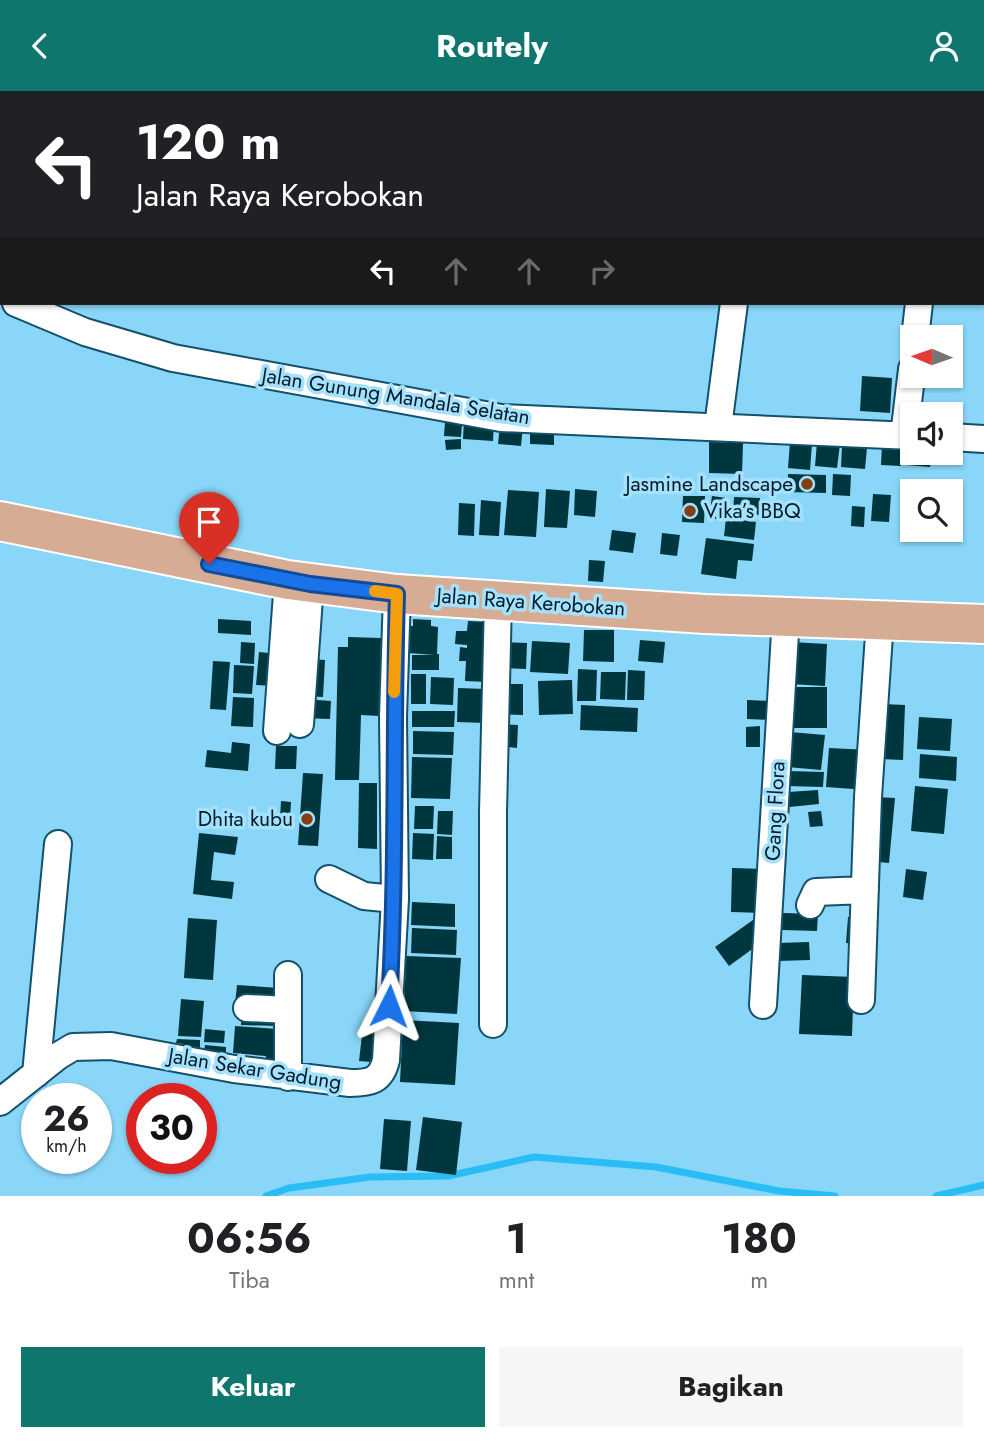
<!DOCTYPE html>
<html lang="id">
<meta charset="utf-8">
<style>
body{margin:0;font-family:Jost,sans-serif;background:#f6f6f6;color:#202124;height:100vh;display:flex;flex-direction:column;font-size:26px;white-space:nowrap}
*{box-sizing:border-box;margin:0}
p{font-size:23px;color:#757577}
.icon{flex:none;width:38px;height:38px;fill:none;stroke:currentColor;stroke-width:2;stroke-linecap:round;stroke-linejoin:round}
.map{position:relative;height:1105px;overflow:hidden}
.side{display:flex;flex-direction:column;background:#fff;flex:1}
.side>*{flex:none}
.top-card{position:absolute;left:0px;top:0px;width:985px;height:214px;box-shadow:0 2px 5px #0004;background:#202124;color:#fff;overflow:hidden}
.needle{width:46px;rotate:272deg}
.controls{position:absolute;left:900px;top:234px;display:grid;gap:14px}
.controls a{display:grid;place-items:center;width:63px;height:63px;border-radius:0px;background:#fff;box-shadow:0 2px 5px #0004;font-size:35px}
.speed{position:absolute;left:21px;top:992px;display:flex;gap:14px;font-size:35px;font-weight:700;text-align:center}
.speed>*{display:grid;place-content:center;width:91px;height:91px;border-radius:50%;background:#fff;box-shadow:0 2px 5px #0004;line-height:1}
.speed small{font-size:18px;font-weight:400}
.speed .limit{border:10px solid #d22;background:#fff;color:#111}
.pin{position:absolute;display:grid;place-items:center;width:60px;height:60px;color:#fff;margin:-72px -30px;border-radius:50% 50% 50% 0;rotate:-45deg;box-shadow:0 0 7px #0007}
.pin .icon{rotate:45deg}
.me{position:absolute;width:77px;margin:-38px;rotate:3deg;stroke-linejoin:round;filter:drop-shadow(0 0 5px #0008)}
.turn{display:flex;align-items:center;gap:24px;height:147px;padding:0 21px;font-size:32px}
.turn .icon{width:91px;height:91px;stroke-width:2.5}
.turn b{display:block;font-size:49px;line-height:60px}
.lanes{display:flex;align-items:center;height:66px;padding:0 21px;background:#0003;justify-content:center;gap:35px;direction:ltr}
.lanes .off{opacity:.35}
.eta{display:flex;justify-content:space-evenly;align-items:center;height:119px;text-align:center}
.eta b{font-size:42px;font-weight:700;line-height:49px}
.button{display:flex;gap:14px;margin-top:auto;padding:14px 21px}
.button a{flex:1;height:80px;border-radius:0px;background:#0f766e;color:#fff;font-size:28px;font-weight:700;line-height:80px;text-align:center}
.button a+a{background:#f6f6f6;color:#202124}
header{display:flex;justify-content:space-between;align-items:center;height:91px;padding:0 21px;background:#0f766e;color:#fff;font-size:32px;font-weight:700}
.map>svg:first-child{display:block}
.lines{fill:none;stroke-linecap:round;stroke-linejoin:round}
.stream{stroke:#28bef5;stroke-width:7}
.building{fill:#00363e}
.street-casing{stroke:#13516a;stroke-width:30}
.primary-casing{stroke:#fff;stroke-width:42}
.street{stroke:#fff;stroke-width:26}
.primary{stroke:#d6ac95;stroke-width:38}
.route-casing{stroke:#114b97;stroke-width:18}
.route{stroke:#1a73e8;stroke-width:12}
.slow{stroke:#f59e0b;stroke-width:12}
.poi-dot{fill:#844014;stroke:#a5e1fd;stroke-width:2.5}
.labels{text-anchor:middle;stroke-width:7;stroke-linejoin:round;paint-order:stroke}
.street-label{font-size:21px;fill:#001b29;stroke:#a5e1fd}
.poi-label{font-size:21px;fill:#001b29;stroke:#a5e1fd;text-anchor:end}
</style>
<header><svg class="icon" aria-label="back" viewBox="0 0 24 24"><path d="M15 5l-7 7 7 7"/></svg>Routely<svg class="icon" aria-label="person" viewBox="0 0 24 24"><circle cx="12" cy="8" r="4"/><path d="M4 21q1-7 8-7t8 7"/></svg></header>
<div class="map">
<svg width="984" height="1105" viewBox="0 0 984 1105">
<rect width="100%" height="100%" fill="#89d6f9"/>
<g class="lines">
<path class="stream" d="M266 1105 289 1097 370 1086 448 1085 534 1066 656 1076 779 1100 835 1105
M936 1105 984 1094"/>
</g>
<path class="building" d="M862 285 892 287 890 322 860 320Z
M464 329 494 331 493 350 463 348Z
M445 331 462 333 461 346 444 345Z
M500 333 523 335 521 355 498 353Z
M530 333H554V354L530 353Z
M461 348V358L446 359 445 349Z
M709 351 743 352 742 383 709 382Z
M790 351 812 353 810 379 788 377Z
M817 351 840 353 837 377 815 375Z
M882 353 902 354 901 375 881 374Z
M908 354H912V362H931L930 376 906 374Z
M842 355 867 357 865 378 841 376Z
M788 383 826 384V402L787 401Z
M833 383 851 384 850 405 832 404Z
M546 398 570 400 567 437 544 436Z
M575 398 597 400 595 426 574 424Z
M508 399 539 401 536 446 504 444Z
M873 403 891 404 889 431 871 430Z
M683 405H705L704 432 682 431Z
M712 405 726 407 723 429 709 427Z
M734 406 760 407 759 424 733 423Z
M481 409 501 411 499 445 479 444Z
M459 412 475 413 474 445 458 444Z
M852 415 865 416 864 436 851 435Z
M950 417 959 418 956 435 950 434Z
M726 427 756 431 754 449 724 445Z
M612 439 636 442 633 462 609 459Z
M662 442 680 444 677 465 660 463Z
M706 447 754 453 752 470 738 469 736 488 701 483Z
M589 469 605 470 603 491 588 490Z
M218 528 251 530V544L218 542Z
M413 528 431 529V535L438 536 437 563H439V579H412V564H434L408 562 409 535H413Z
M468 530 491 531 488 591 465 590 466 570H459L460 556 467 557V554L455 553 456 540H467Z
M584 539H614V571L583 570Z
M348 546 381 547 379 625 361 624 359 689H335L338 556H348Z
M640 549 665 551 663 572 638 570Z
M532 550 570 552 568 583 530 581Z
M241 551 255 552 254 573 240 572Z
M505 551 527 552 526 578 504 577Z
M791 551 827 553 825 595 789 593Z
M259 561 277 563 275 595 256 594Z
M307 568 325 569 323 606 305 605Z
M213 570 230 571 226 619 210 618Z
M234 574 254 575 252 603 233 602Z
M578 578 597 579 596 610H577Z
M628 579 645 580 644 609H627Z
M601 581H626L625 609 600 608Z
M411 583H426V613H411Z
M431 586 454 587 453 614 430 613Z
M572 589 573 623 539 624 538 590Z
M498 593H523V624L498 623Z
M790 596H827V637H790Z
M458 597 486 598 485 632 457 631Z
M233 606 254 607 253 636 231 635Z
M303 608 331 610 330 628 302 627Z
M747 609 772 610V629L747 628Z
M882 613 905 614 903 669 880 668Z
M581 614 638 617 637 641 580 639Z
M412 620H455L454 636H412Z
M919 626 952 628 950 660 917 658Z
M502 633 518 634 517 657 500 655Z
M760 635V656H746V636Z
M413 640 454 641 453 664 413 663Z
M790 641 825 644 821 679 787 676Z
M232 651 250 653 248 680 205 676 207 659 231 662Z
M276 655H297L296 678H275Z
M829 657 870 659 867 699 826 696Z
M920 663 957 666 956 690 919 687Z
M412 666 452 667 450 708 411 707Z
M788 680 824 681 823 696 787 695Z
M303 682 323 683 318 755 298 754Z
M359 692H377V758L358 757Z
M915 695 948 698 944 743 911 740Z
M818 699 819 713 789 716 788 701Z
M875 706 895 707 889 772 868 770Z
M281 710 291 711 290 728H280Z
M415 715H434L433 738H414Z
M438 720H453L452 744 437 743Z
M821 720 823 735 810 736 808 721Z
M199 742 238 746 235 764 214 761 211 789 234 791 232 808 193 803Z
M413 742 434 743 433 769 412 768Z
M437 745 452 746V768H436Z
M732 777 765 778 764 822 731 821Z
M906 778 927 781 923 809 903 806Z
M412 811 455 813V836L411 834Z
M783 822 818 823 817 840 782 839Z
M848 826 861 827 858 853 846 852Z
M188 827 217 829 213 889 184 887Z
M753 829 766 848 729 875 715 856Z
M412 837 457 839 456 864 411 862Z
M809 851 810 869 778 870V852Z
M406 865 461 867 457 923 404 920Z
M802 884 854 886 852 945 799 943Z
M237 894 279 897 277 916 235 913Z
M181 908 204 910 201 946 178 945Z
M242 919 281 920 280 935 241 934Z
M403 929 459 932 455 994 400 991Z
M235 935 277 938 274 975 265 974 266 965 233 962Z
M363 935 375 936 371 971 359 970Z
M205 938 225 940 224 952 204 951Z
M177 948 200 949V962L182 961 183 953 176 952Z
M205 954 226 956V963L204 961Z
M423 1026 462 1031 456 1084 416 1079Z
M384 1028 411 1030 407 1080 380 1078Z"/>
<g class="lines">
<g class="street-casing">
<path id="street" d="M761 2V1
M943 2V0
M16 212 85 241 173 267 501 327 912 345
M915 247 919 212
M718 336 734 212
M904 345 912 278
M950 346 984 348
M300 633 310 493
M277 640 288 489
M329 788 364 805 395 808
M810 814 816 801 865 799
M861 909 868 706 880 529
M763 914 786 525
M247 917 288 919
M493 933V721L498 509
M36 983 58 753
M288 986V884
M0 1011 58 965 73 956 111 955 234 978 350 992C370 992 381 990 386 969L395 808 393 626 397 503"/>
</g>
<g class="primary-casing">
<path id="primary" d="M0 430 288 489 397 503 705 523 984 533"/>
</g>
<use href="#street" class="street"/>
<use href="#primary" class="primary"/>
</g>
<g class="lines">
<g class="route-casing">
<path id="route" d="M209 473 310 493 397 503C393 640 397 778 389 915"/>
</g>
<use href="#route" class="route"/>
<path class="slow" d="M375 500 397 503 394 601"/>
</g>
<g class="poi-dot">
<circle cx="807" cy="393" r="7"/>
<circle cx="690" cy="420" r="7"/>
<circle cx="307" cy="728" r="7"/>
</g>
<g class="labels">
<g class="street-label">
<text transform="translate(396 305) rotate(9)" y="7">Jalan Gunung Mandala Selatan</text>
<text transform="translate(531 511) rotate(4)" y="7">Jalan Raya Kerobokan</text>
<text transform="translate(775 720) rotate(-87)" y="7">Gang Flora</text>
<text transform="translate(255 978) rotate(9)" y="7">Jalan Sekar Gadung</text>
</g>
<g class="poi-label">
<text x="793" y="400">Jasmine Landscape</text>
<text x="704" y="427" text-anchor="start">Vika’s BBQ</text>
<text x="293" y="735">Dhita kubu</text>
</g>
</g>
</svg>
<div class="controls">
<a><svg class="needle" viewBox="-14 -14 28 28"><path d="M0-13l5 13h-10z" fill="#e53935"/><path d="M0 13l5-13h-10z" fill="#757577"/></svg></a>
<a><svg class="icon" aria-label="sound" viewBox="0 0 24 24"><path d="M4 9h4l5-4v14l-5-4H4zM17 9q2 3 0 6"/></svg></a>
<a><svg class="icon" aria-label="search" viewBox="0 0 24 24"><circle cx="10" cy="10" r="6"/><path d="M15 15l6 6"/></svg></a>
</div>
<div class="speed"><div>26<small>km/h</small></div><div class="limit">30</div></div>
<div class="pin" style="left:209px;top:473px;background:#d93025"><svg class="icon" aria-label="arrive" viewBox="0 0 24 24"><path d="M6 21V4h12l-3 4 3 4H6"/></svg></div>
<svg class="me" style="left:389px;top:915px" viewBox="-20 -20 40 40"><path d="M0-17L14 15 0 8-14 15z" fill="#1a73e8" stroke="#fff" stroke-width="4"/></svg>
<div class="top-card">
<div class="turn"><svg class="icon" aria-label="left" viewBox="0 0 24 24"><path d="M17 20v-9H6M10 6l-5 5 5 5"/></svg><div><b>120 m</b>Jalan Raya Kerobokan</div></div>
<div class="lanes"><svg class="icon" aria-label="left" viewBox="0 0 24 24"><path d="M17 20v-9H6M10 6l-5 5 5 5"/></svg><svg class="icon off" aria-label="ahead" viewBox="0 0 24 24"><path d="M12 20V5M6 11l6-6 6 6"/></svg><svg class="icon off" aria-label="ahead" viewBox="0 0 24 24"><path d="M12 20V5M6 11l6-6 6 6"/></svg><svg class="icon off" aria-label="right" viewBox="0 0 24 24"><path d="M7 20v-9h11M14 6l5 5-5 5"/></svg></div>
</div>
</div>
<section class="side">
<div class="eta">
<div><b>06:56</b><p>Tiba</p></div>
<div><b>1</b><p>mnt</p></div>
<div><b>180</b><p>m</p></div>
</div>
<div class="button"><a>Keluar</a><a>Bagikan</a></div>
</section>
